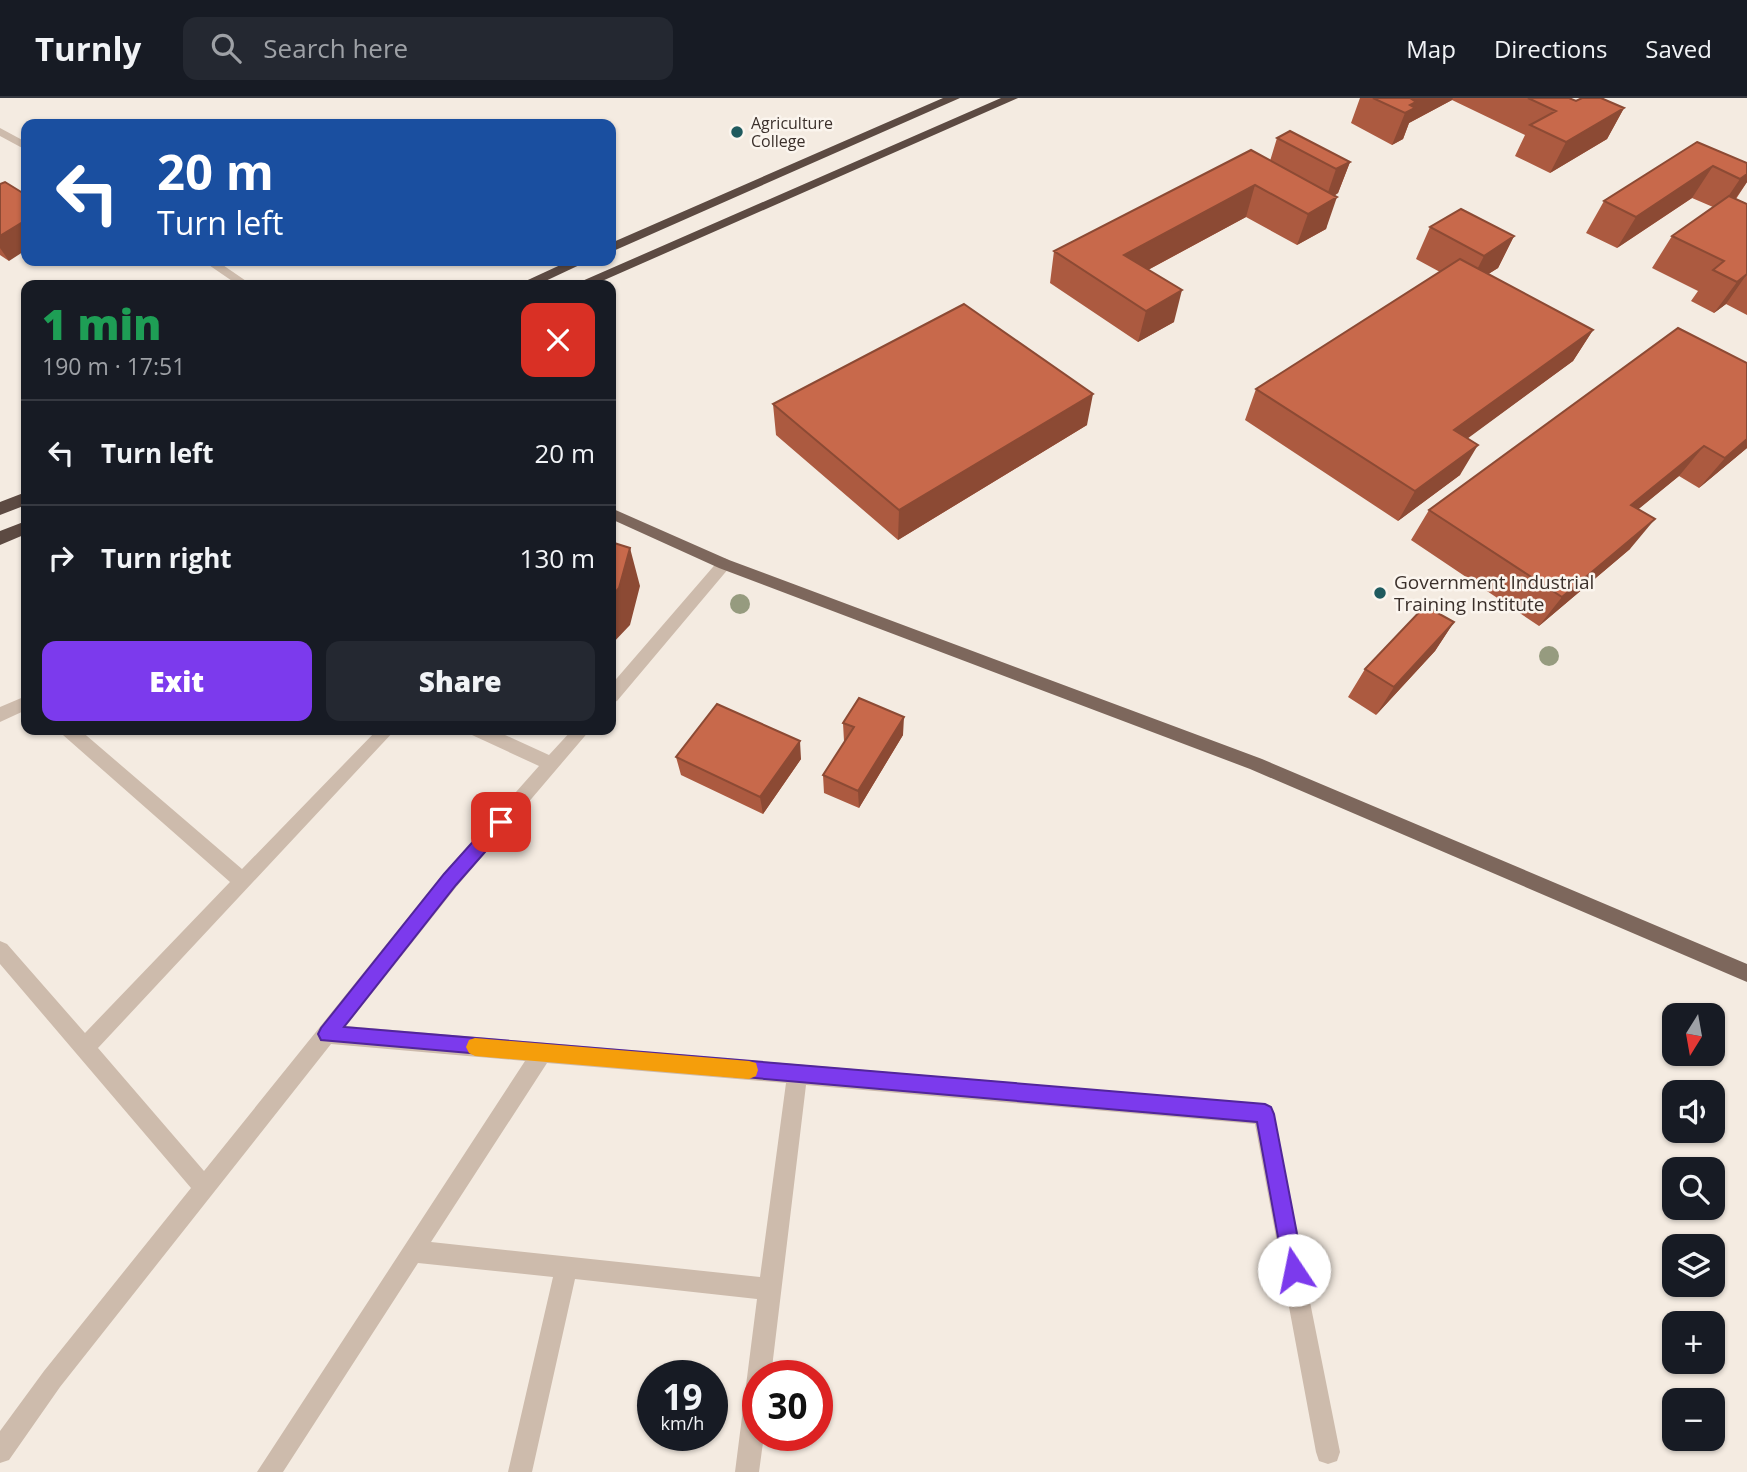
<!DOCTYPE html>
<meta charset="utf-8">
<style>
body{margin:0;font-family:"Open Sans",sans-serif;background:#242831;color:#f1f3f6;height:100vh;display:flex;flex-direction:column;font-size:26px;white-space:nowrap}
*{box-sizing:border-box;margin:0}
p{font-size:23px;color:#9ea1a6}
.icon{flex:none;width:38px;height:38px;fill:none;stroke:currentColor;stroke-width:2;stroke-linecap:round;stroke-linejoin:round}
.map{position:relative;flex:1;overflow:hidden}
.details{position:absolute;left:21px;top:182px;width:595px;height:455px;display:flex;flex-direction:column;background:#171b24;border-radius:14px;box-shadow:0 2px 5px #0004}
.details>*{flex:none}
.top-card{position:absolute;left:21px;top:21px;width:595px;height:147px;border-radius:14px;box-shadow:0 2px 5px #0004;background:#1a4fa0;color:#fff;overflow:hidden}
.needle{width:46px;rotate:191deg}
.controls{position:absolute;left:1662px;top:905px;display:grid;gap:14px}
.controls a{display:grid;place-items:center;width:63px;height:63px;border-radius:14px;background:#171b24;box-shadow:0 2px 5px #0004;font-size:35px}
.speed{position:absolute;left:637px;top:1262px;display:flex;gap:14px;font-size:35px;font-weight:700;text-align:center}
.speed>*{display:grid;place-content:center;width:91px;height:91px;border-radius:50%;background:#171b24;box-shadow:0 2px 5px #0004;line-height:1}
.speed small{font-size:18px;font-weight:400}
.speed .limit{border:10px solid #d22;background:#fff;color:#111}
.pin{position:absolute;display:grid;place-items:center;width:60px;height:60px;color:#fff;margin:-30px;border-radius:14px;box-shadow:0 4px 10px #0006}
.me{position:absolute;width:77px;margin:-38px;rotate:349deg;stroke-linejoin:round;filter:drop-shadow(0 0 5px #0008)}
.turn{display:flex;align-items:center;gap:24px;height:147px;padding:0 21px;font-size:32px}
.turn .icon{width:91px;height:91px;stroke-width:2.5}
.turn b{display:block;font-size:49px;line-height:60px}
.round{display:grid;place-items:center;flex:none;width:74px;height:74px;border-radius:14px;background:#242831}
.overview{display:flex;align-items:center;justify-content:space-between;height:119px;padding:0 21px}
h1{font-size:42px;font-weight:800;line-height:52px;color:#1e9e55}
.button{display:flex;gap:14px;margin-top:auto;padding:14px 21px}
.button a{flex:1;height:80px;border-radius:14px;background:#7c3aed;color:#fff;font-size:28px;font-weight:800;line-height:80px;text-align:center}
.button a+a{background:#242831;color:#f1f3f6}
ul{padding:0;list-style:none}
li{display:flex;align-items:center;gap:21px;height:105px;padding:0 21px;border-top:2px solid #363941}
li div{flex:1}
li b{display:block;font-size:26px}
li em{font-style:normal}
header{display:flex;align-items:center;gap:42px;box-sizing:border-box;height:98px;padding:0 35px;background:#171b24;border-bottom:2px solid #363941}
header strong{font-size:33px}
nav{display:flex;gap:38px;margin-inline-start:auto;font-size:24px}
.search{width:490px;height:63px;background:#242831;display:flex;align-items:center;gap:18px;box-sizing:border-box;padding:0 24px;border-radius:14px;color:#9ea1a6;font-size:26px}
.map>svg:first-child{display:block}
.lines{fill:none;stroke-linecap:round;stroke-linejoin:round}
.minor{fill:#cdbbac;fill-rule:evenodd}
.major{fill:#7d675c;fill-rule:evenodd}
.highway{fill:#5c4a42;fill-rule:evenodd}
.tree{fill:#969b7f}
.wall{fill:#ac5a40}
.shaded-wall{fill:#8c4a34}
.building{fill:#c8694b;stroke:#8c4a34;stroke-width:2}
.route{fill:#7c3aed;stroke:#51269a;stroke-width:2}
.slow{fill:#f59e0b}
.poi-dot{fill:#1f5a5e;stroke:#fbf5ee;stroke-width:2.5}
.labels{text-anchor:middle;stroke-width:5;stroke-linejoin:round;paint-order:stroke}
.far-poi-label{font-size:16px;fill:#3b302b;stroke:#fbf5ee;text-anchor:start}
.poi-label{font-size:19px;fill:#3b302b;stroke:#fbf5ee;text-anchor:start}
</style>
<header>
<strong>Turnly</strong>
<div class="search"><svg class="icon" aria-label="search" viewBox="0 0 24 24"><circle cx="10" cy="10" r="6"/><path d="M15 15l6 6"/></svg>Search here</div>
<nav><a>Map</a><a>Directions</a><a>Saved</a></nav>
</header>
<div class="map">
<svg width="1747" height="1374" viewBox="0 0 1747 1374">
<rect width="100%" height="100%" fill="#f4ebe1"/>
<g class="lines">
<path class="minor" d="M0 30 26 44V52L0 38Z
M203 163H217L252 187H238Z
M724 460 729 462 732 466 729 470 617 603 611 605V587L719 462Z
M26 598V612L0 624V609Z
M61 632H80L242 771 377 632H395L98 950 204 1073 443 776 539 668 472 637 470 632H494L549 657 572 632H590L457 788 346 928 1264 1006 1271 1009 1340 1354 1337 1363 1328 1366 1319 1363 1316 1354 1255 1026 806 987 771 1278H758V1337H764L759 1374H735L757 1201 575 1181 532 1374H508L553 1179 418 1165 283 1374H257L525 963 331 946 60 1289 9 1362 0 1365V1333L44 1273 191 1090 0 866V843L7 846 85 935 230 784 63 637ZM547 965 786 985 760 1179 431 1144Z"/>
<path class="major" d="M611 410 729 462 1262 661 1747 866V884L1250 671 719 470 611 421Z"/>
<path class="highway" d="M943 0H960L611 154V145Z
M1001 0H1018L593 187H573Z
M569 163H588L537 187H517Z
M26 394V407L0 417V404Z
M26 423V436L0 447V433Z"/>
</g>
<g class="tree">
<circle cx="740" cy="506" r="10"/>
<circle cx="1549" cy="558" r="10"/>
</g>
<path class="wall" d="M1360 0H1569L1576 3 1624 10 1607 41 1550 75 1515 58 1525 37 1452 2 1409 25 1403 41 1392 47 1351 25Z
M1277 40 1350 64 1338 95 1334 98 1326 131 1297 147 1246 119 1148 172 1174 224 1138 244 1050 185 1054 153 1270 63Z
M1697 44 1747 65V84L1736 101 1747 106V217L1726 206 1714 215 1691 203 1698 193 1652 170 1672 138 1713 109 1692 100 1617 150 1586 135 1604 103Z
M0 86 9 163 0 157Z
M1430 129 1514 138 1498 170 1488 176 1593 232 1573 263 1467 340 1460 377 1398 423 1245 322 1256 291 1440 174 1416 161Z
M1747 265V350L1699 390 1679 378 1638 411 1630 451 1539 528 1411 442 1429 412Z
M773 306 1087 327 898 442 776 337Z
M1454 524 1435 553 1376 617 1348 599 1365 571Z
M843 625 903 637 859 710 824 695 823 677 845 643H844Z
M676 659 801 661 763 716 681 677Z"/>
<path class="shaded-wall" d="M1409 0H1453L1452 2 1409 25 1403 41 1392 47 1405 15Z
M1624 10 1607 41 1550 75 1566 44Z
M1350 64 1338 95 1325 103 1336 71Z
M1713 68 1692 100 1617 150 1636 119Z
M1747 76V84L1735 101 1719 112 1740 81Z
M1255 87 1246 119 1118 188 1124 157Z
M1337 99 1326 131 1297 147 1308 116Z
M26 122V152L9 163 0 150V138Z
M1514 138 1498 170 1468 189 1484 158Z
M1747 176 1726 206 1714 215 1737 184Z
M1182 192 1174 224 1138 244 1146 213Z
M1593 232 1573 263 1437 363 1454 332Z
M1093 296 1087 327 898 442 899 412Z
M1747 341V350L1699 390 1725 360Z
M1478 347 1460 377 1398 423 1415 393Z
M1704 348 1679 378 1607 437 1631 407Z
M1655 421 1630 451 1539 528 1562 499Z
M630 450 640 488 630 527 611 547V499Z
M1454 524 1435 553 1376 617 1394 589Z
M904 619 903 637 859 710 858 693Z
M800 643 801 661 763 716 760 699Z"/>
<path class="building" d="M1373 0H1410L1416 4 1410 7 1415 10 1405 15Z
M1528 0H1569L1576 3 1582 0H1601L1624 10 1566 44 1530 27 1556 13Z
M1290 33 1350 64 1336 71 1277 40Z
M1697 44 1747 65V76L1740 81 1713 68 1636 119 1604 103Z
M1251 52 1337 99 1308 116 1255 87 1124 157 1182 192 1146 213 1054 153Z
M5 84 26 97V122L0 138V86Z
M1729 98 1747 106V176L1737 184 1713 172 1724 163 1672 138Z
M1461 111 1514 138 1484 158 1430 129Z
M1460 161 1593 232 1454 332 1478 347 1415 393 1256 291Z
M964 206 1093 296 899 412 773 306Z
M1678 230 1747 265V341L1725 360 1704 348 1631 407 1655 421 1562 499 1429 412Z
M611 444 630 450 619 490 611 499Z
M1425 508 1454 524 1394 589 1365 571Z
M859 600 904 619 858 693 823 677 854 629 843 625Z
M717 606 800 643 760 699 676 659Z"/>
<path class="route" d="M501 717 507 719 509 724 507 729 456 787 344 929 1265 1006 1271 1009 1274 1016 1304 1172 1301 1179 1294 1182 1287 1179 1284 1172 1257 1024 321 942 318 936 321 930 444 776 495 719Z"/>
<path class="slow" d="M475 940 749 963 756 965 758 972 756 978 749 981 475 958 469 955 466 949 469 942Z"/>
<g class="poi-dot">
<circle cx="737" cy="34" r="7"/>
<circle cx="1380" cy="495" r="7"/>
</g>
<g class="labels">
<g class="far-poi-label">
<text x="751" y="31">Agriculture<tspan x="751" dy="18">College</tspan></text>
</g>
<g class="poi-label">
<text x="1394" y="491">Government Industrial<tspan x="1394" dy="22">Training Institute</tspan></text>
</g>
</g>
</svg>
<div class="controls">
<a><svg class="needle" viewBox="-14 -14 28 28"><path d="M0-13l5 13h-10z" fill="#e53935"/><path d="M0 13l5-13h-10z" fill="#9ea1a6"/></svg></a>
<a><svg class="icon" aria-label="sound" viewBox="0 0 24 24"><path d="M4 9h4l5-4v14l-5-4H4zM17 9q2 3 0 6"/></svg></a>
<a><svg class="icon" aria-label="search" viewBox="0 0 24 24"><circle cx="10" cy="10" r="6"/><path d="M15 15l6 6"/></svg></a>
<a><svg class="icon" aria-label="layers" viewBox="0 0 24 24"><path d="M12 4l9 5-9 5-9-5zM3 14l9 5 9-5"/></svg></a>
<a>+</a>
<a>−</a>
</div>
<div class="speed"><div>19<small>km/h</small></div><div class="limit">30</div></div>
<div class="pin" style="left:501px;top:724px;background:#d93025"><svg class="icon" aria-label="arrive" viewBox="0 0 24 24"><path d="M6 21V4h12l-3 4 3 4H6"/></svg></div>
<svg class="me" style="left:1294px;top:1172px" viewBox="-20 -20 40 40"><circle r="19" fill="#fff"/><path d="M0-13L10 11 0 6-10 11z" fill="#7c3aed"/></svg>
<div class="top-card">
<div class="turn"><svg class="icon" aria-label="left" viewBox="0 0 24 24"><path d="M17 20v-9H6M10 6l-5 5 5 5"/></svg><div><b>20 m</b>Turn left</div></div>
</div>
<section class="details">
<div class="overview"><div><h1>1 min</h1><p>190 m · 17:51</p></div><a class="round" style="background:#d93025;color:#fff"><svg class="icon" aria-label="close" viewBox="0 0 24 24"><path d="M6 6l12 12M18 6L6 18"/></svg></a></div>
<ul>
<li><svg class="icon" aria-label="left" viewBox="0 0 24 24"><path d="M17 20v-9H6M10 6l-5 5 5 5"/></svg><div><b>Turn left</b></div><em>20 m</em></li>
<li><svg class="icon" aria-label="right" viewBox="0 0 24 24"><path d="M7 20v-9h11M14 6l5 5-5 5"/></svg><div><b>Turn right</b></div><em>130 m</em></li>
</ul>
<div class="button"><a>Exit</a><a>Share</a></div>
</section>
</div>
